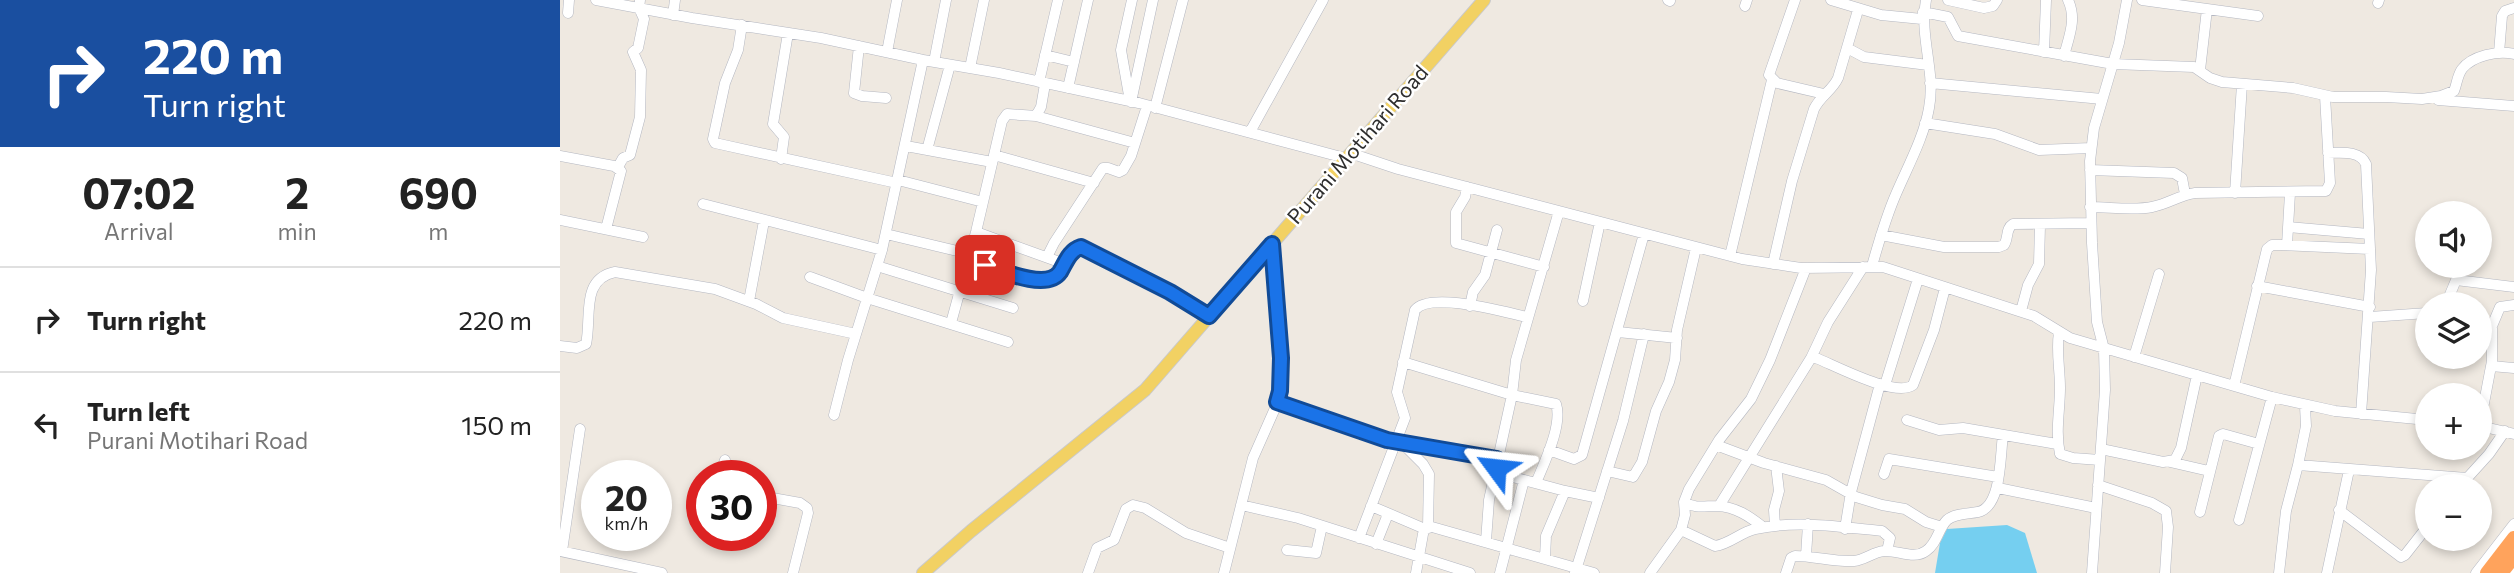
<!DOCTYPE html>
<meta charset="utf-8">
<style>
body{margin:0;font-family:Commissioner,sans-serif;background:#f6f6f6;color:#222;height:100vh;display:flex;flex-direction:column;font-size:26px;white-space:nowrap}
*{box-sizing:border-box;margin:0}
p{font-size:23px;color:#767676}
.icon{flex:none;width:38px;height:38px;fill:none;stroke:currentColor;stroke-width:2;stroke-linecap:round;stroke-linejoin:round}
.map{position:relative;flex:1;overflow:hidden}
.drawer{display:flex;flex-direction:column;background:#fff;width:560px}
.drawer>*{flex:none}
.guide{background:#1a4fa0;color:#fff;overflow:hidden}
.fabs{position:absolute;left:1855px;top:201px;display:grid;gap:14px}
.fabs a{display:grid;place-items:center;width:77px;height:77px;border-radius:50%;background:#fff;box-shadow:0 4px 10px #0003;font-size:35px}
.speed{position:absolute;left:21px;top:460px;display:flex;gap:14px;font-size:35px;font-weight:700;text-align:center}
.speed>*{display:grid;place-content:center;width:91px;height:91px;border-radius:50%;background:#fff;box-shadow:0 4px 10px #0003;line-height:1}
.speed small{font-size:18px;font-weight:400}
.speed .limit{border:10px solid #d22;background:#fff;color:#111}
.pin{position:absolute;display:grid;place-items:center;width:60px;height:60px;color:#fff;margin:-30px;border-radius:14px;box-shadow:0 4px 10px #0006}
.me{position:absolute;width:77px;margin:-38px;rotate:300deg;stroke-linejoin:round;filter:drop-shadow(0 0 5px #0008)}
.turn{display:flex;align-items:center;gap:24px;height:147px;padding:0 28px;font-size:32px}
.turn .icon{width:91px;height:91px;stroke-width:2.5}
.turn b{display:block;font-size:49px;line-height:60px}
.eta{display:flex;justify-content:space-evenly;align-items:center;height:119px;text-align:center}
.eta b{font-size:42px;font-weight:700;line-height:49px}
ul{padding:0;list-style:none}
li{display:flex;align-items:center;gap:21px;height:105px;padding:0 28px;border-top:2px solid #e0e0e0}
li div{flex:1}
li b{display:block;font-size:26px}
li em{font-style:normal}
main{display:flex;flex:1;min-height:0}
.map>svg:first-child{display:block}
.water{fill:#75cff0}
.lines{fill:none;stroke-linecap:round;stroke-linejoin:round}
.minor-casing{stroke:#b4b7c1;stroke-width:11}
.major-casing{stroke:#c9c9c9;stroke-width:14}
.highway-casing{stroke:#c9c9c9;stroke-width:16}
.minor{stroke:#fff;stroke-width:10}
.major{stroke:#f2d163;stroke-width:12}
.highway{stroke:#ffa35c;stroke-width:14}
.route-casing{stroke:#114b97;stroke-width:18}
.route{stroke:#1a73e8;stroke-width:12}
.labels{text-anchor:middle;stroke-width:5;stroke-linejoin:round;paint-order:stroke}
.street-label{font-size:21px;fill:#2e2e2e;stroke:#fff}
</style>
<main>
<section class="drawer">
<div class="guide">
<div class="turn"><svg class="icon" aria-label="right" viewBox="0 0 24 24"><path d="M7 20v-9h11M14 6l5 5-5 5"/></svg><div><b>220 m</b>Turn right</div></div>
</div>
<div class="eta">
<div><b>07:02</b><p>Arrival</p></div>
<div><b>2</b><p>min</p></div>
<div><b>690</b><p>m</p></div>
</div>
<ul>
<li><svg class="icon" aria-label="right" viewBox="0 0 24 24"><path d="M7 20v-9h11M14 6l5 5-5 5"/></svg><div><b>Turn right</b></div><em>220 m</em></li>
<li><svg class="icon" aria-label="left" viewBox="0 0 24 24"><path d="M17 20v-9H6M10 6l-5 5 5 5"/></svg><div><b>Turn left</b><p>Purani Motihari Road</p></div><em>150 m</em></li>
</ul>
</section>
<div class="map">
<svg width="1954" height="573" viewBox="0 0 1954 573">
<rect width="100%" height="100%" fill="#efe9e1"/>
<path class="water" d="M1447 525 1465 533 1477 573H1375L1380 543 1387 529Z"/>
<g class="lines">
<g class="minor-casing">
<path id="minor" d="M36 0 132 18 261 38 363 60 439 73 579 103 785 158
M1108 0 1110 1
M1235 0 1209 75 1217 83 1264 94
M1271 0 1321 15 1362 19
M1388 0 1424 8 1433 6 1437 0
M1582 0 1698 16
M1818 3 1819 0
M1185 6 1187 0
M1363 12 1388 17 1398 36 1553 64 1634 67 1650 78 1662 82 1733 88 1773 97H1826L1862 99 1881 96 1894 91C1897 84 1897 76 1902 69 1912 56 1938 50 1954 54
M8 13 9 0
M113 15 115 0
M182 25 178 50 165 83 153 139 155 143 337 183
M299 46 294 93 302 96 326 98
M1287 48 1304 57 1368 65
M327 52 337 0
M1484 52 1486 0
M1939 53 1942 16 1945 11 1954 8
M485 55 514 62
M1504 56C1509 36 1517 19 1508 0
M374 62 386 0
M410 68 424 0
M1640 70 1647 9
M479 82 498 0
M1370 83 1542 99
M508 88 528 0
M1878 100 1954 106
M570 101 561 50 572 0
M571 102 593 0
M595 108 623 0
M476 116 575 143
M1365 123 1435 134 1479 150 1531 148
M690 132 763 0
M346 146 432 162
M367 150 390 65
M790 153 838 169 1182 259 1241 268 1323 267 1474 316 1510 338 1712 397 1775 411 1867 420
M1768 153C1781 153 1800 150 1806 164L1811 270 1801 414
M434 155 534 183
M0 156 54 166 61 171 46 229
M221 159 224 137 213 124 228 33
M58 167 63 158 70 155 80 117 81 70 73 52 78 48 84 19 79 8 80 0
M1530 170 1614 173 1622 178 1625 194
M338 180 423 202
M907 187 905 197 896 212V243L984 267
M1675 193 1682 84
M143 204 322 250
M1530 207C1550 207 1573 211 1592 207 1608 204 1620 195 1635 193L1766 191 1770 183 1765 96
M0 220 83 237
M1728 227 1809 234
M416 232 505 264
M326 234 410 254
M1321 235 1384 247H1439L1444 245C1449 238 1445 229 1453 224L1531 223
M1727 245 1730 193
M1170 256 1212 80
M487 257 494 243 543 168H548L559 172 563 170 571 156 587 106
M409 259C426 265 483 290 497 276 507 266 507 252 521 247L610 292 649 316
M1213 264 1232 181 1254 109C1261 95 1272 91 1278 78L1298 10
M317 266 453 308
M1312 266C1319 241 1326 217 1336 194 1348 166 1364 137 1369 108 1376 72 1359 37 1366 0
M250 277 307 298 448 342
M1697 286 1810 307
M189 301 204 221
M1023 301 1040 222
M1886 304 1896 280 1954 287
M910 306 913 292 925 275 937 230
M1461 311 1468 285 1479 264 1480 225
M1810 317 1867 313
M391 323 416 232 442 121 447 114 476 116 481 107 485 84
M1058 332 1117 338
M1499 332C1496 351 1500 369 1500 388 1500 410 1495 432 1500 454L1513 458 1540 460
M0 346 17 348 26 344C32 318 20 279 55 272L155 289 196 304 223 318 296 334
M1574 357 1599 274
M1251 358 1268 322 1303 267
M843 362 952 395 996 404C1003 425 984 463 976 483
M1931 366 1954 368
M1325 385 1358 279
M1674 386 1707 249 1712 245H1721L1810 249
M717 402 827 440 937 459
M1745 406 1746 426 1738 465 1907 478
M274 415 288 360 322 250 363 60
M1347 420 1379 430 1403 428 1497 444
M1920 424 1932 361V326L1940 307 1954 305
M1920 426 1954 434
M841 442 863 464 869 474 868 528
M1156 445 1204 463 1266 480 1296 497 1322 505 1345 509 1366 522 1382 527
M1541 449 1603 462 1615 460 1621 448 1637 375
M989 450 1014 459 1022 455 1084 234
M1610 462 1649 471
M1047 471 1073 477 1082 462 1096 411 1109 382 1115 360 1117 330 1136 248
M934 472 1005 491
M1324 474 1329 459 1438 477
M160 476 165 460
M1538 485 1592 503 1606 511 1608 527 1605 573
M1900 486 1929 454 1945 431
M1438 488 1536 508
M201 496 240 503 247 508 248 513 233 573
M1124 502C1136 509 1144 506 1157 506 1176 507 1189 516 1203 527
M681 505 738 518 910 573
M811 506 865 529
M1159 506 1251 358H1256C1276 366 1336 398 1353 385L1374 330 1385 288
M1779 510 1841 557 1845 555 1867 527
M1640 512 1659 436 1663 434 1699 444
M1679 520 1712 397
M1215 526 1214 510 1219 491 1216 466
M1285 529 1291 492 1320 384
M1121 530 1155 546C1170 544 1181 532 1195 529 1237 520 1281 527 1322 531L1330 538 1327 551
M799 538 845 418 837 392 855 310C870 291 944 312 967 317
M926 541 929 500 952 395 956 360 999 211
M816 544 828 514
M727 550 756 553 762 526
M0 551 102 573
M2 551 20 429
M1246 556 1248 524
M985 558 986 536 1005 491 1039 498
M528 573 537 548 554 540 566 509 573 505 585 508 626 533 670 548
M664 573 693 458 716 406 720 391V339L712 244
M856 573 863 534 865 529 872 527 1034 573
M940 573 964 480
M1015 573 1063 421 1084 334
M1090 573 1121 530 1125 515 1124 502 1129 489 1159 440 1191 399 1210 360 1246 268
M1226 573 1231 558 1235 556C1254 556 1274 562 1294 561 1305 560 1313 552 1324 551 1338 550 1354 560 1366 551 1377 544 1378 529 1387 520 1395 513 1408 514 1418 512 1442 507 1440 455 1443 435
M1532 573 1545 390 1544 349 1537 322 1532 243 1530 161 1534 128 1559 43 1567 0
M1719 573 1726 511 1738 465
M1767 573 1789 470
M1916 573 1954 524
M1951 573 1954 569"/>
</g>
<g class="major-casing">
<path id="major" d="M363 573 411 531 585 390 924 0"/>
</g>
<g class="highway-casing">
<path id="highway" d="M1927 573 1954 538
M1941 573 1954 557"/>
</g>
<use href="#minor" class="minor"/>
<use href="#major" class="major"/>
<use href="#highway" class="highway"/>
</g>
<g class="lines">
<g class="route-casing">
<path id="route" d="M425 265C442 271 487 291 500 272 506 262 509 251 521 247L610 292 649 316 712 244 721 358 720 391 717 402 827 440 937 459 936 468"/>
</g>
<use href="#route" class="route"/>
</g>
<g class="labels">
<g class="street-label">
<text transform="translate(798 145) rotate(-49)" y="7">Purani Motihari Road</text>
</g>
</g>
</svg>
<div class="fabs">
<a><svg class="icon" aria-label="sound" viewBox="0 0 24 24"><path d="M4 9h4l5-4v14l-5-4H4zM17 9q2 3 0 6"/></svg></a>
<a><svg class="icon" aria-label="layers" viewBox="0 0 24 24"><path d="M12 4l9 5-9 5-9-5zM3 14l9 5 9-5"/></svg></a>
<a>+</a>
<a>−</a>
</div>
<div class="speed"><div>20<small>km/h</small></div><div class="limit">30</div></div>
<div class="pin" style="left:425px;top:265px;background:#d93025"><svg class="icon" aria-label="arrive" viewBox="0 0 24 24"><path d="M6 21V4h12l-3 4 3 4H6"/></svg></div>
<svg class="me" style="left:936px;top:468px" viewBox="-20 -20 40 40"><path d="M0-17L14 15 0 8-14 15z" fill="#1a73e8" stroke="#fff" stroke-width="4"/></svg>
</div>
</main>
